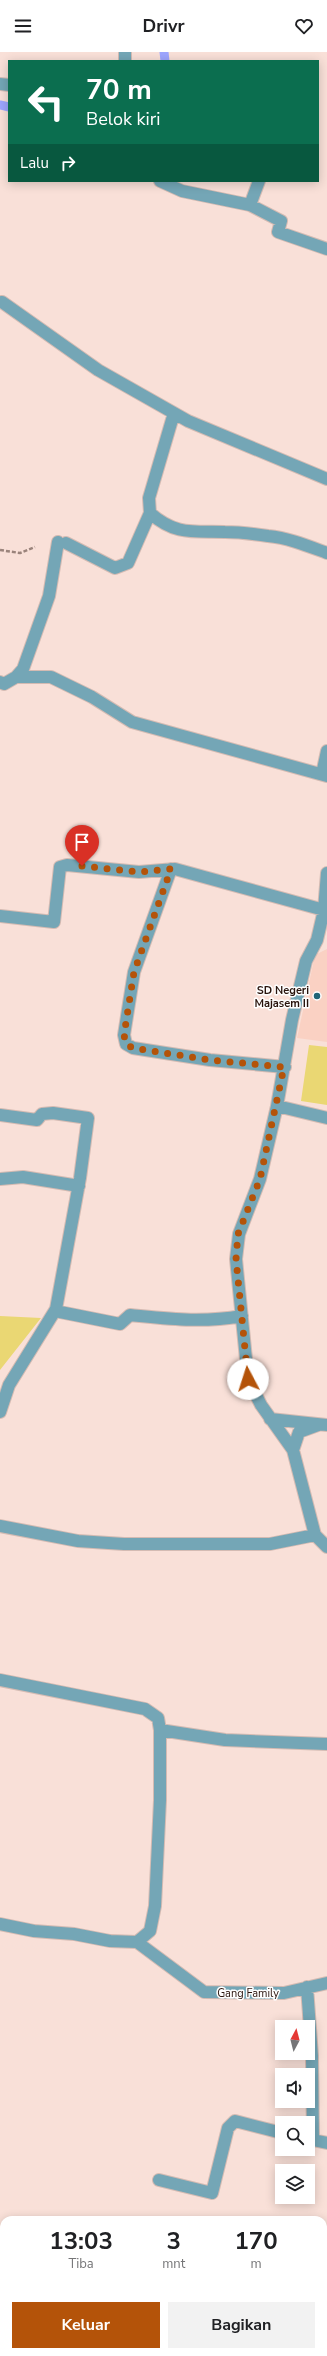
<!DOCTYPE html>
<html lang="id">
<style>
body{margin:0;font-family:"Nunito Sans",sans-serif;background:#f2f2f2;color:#202124;height:100vh;display:flex;flex-direction:column;font-size:15px;white-space:nowrap}
*{box-sizing:border-box;margin:0}
p{font-size:13px;color:#757577}
.icon{flex:none;width:22px;height:22px;fill:none;stroke:currentColor;stroke-width:2;stroke-linecap:round;stroke-linejoin:round}
.map{position:relative;flex:1;overflow:hidden}
.sheet{position:absolute;left:0px;top:2164px;width:327px;height:140px;display:flex;flex-direction:column;background:#fff;border-radius:12px 12px 0 0;box-shadow:0 2px 10px #0003}
.sheet>*{flex:none}
.banner{position:absolute;left:8px;top:8px;width:311px;height:122px;border-radius:0px;box-shadow:0 2px 10px #0003;background:#0b6e4f;color:#fff;overflow:hidden}
.needle{width:26px;rotate:7deg}
.tools{position:absolute;left:275px;top:1968px;display:grid;gap:8px}
.tools a{display:grid;place-items:center;width:40px;height:40px;border-radius:0px;background:#fff;box-shadow:0 2px 10px #0003;font-size:20px}
.pin{position:absolute;display:grid;place-items:center;width:34px;height:34px;color:#fff;margin:-41px -17px;border-radius:50% 50% 50% 0;rotate:-45deg;box-shadow:0 0 4px #0007}
.pin .icon{rotate:45deg}
.me{position:absolute;width:44px;margin:-22px;rotate:355deg;stroke-linejoin:round;filter:drop-shadow(0 0 3px #0008)}
.turn{display:flex;align-items:center;gap:14px;height:84px;padding:0 12px;font-size:18px}
.turn .icon{width:52px;height:52px;stroke-width:2.5}
.turn b{display:block;font-size:28px;line-height:34px}
.then{display:flex;align-items:center;height:38px;padding:0 12px;background:#0003;gap:8px;font-size:15px}
.eta{display:flex;justify-content:space-evenly;align-items:center;height:68px;text-align:center}
.eta b{font-size:24px;font-weight:700;line-height:28px}
.action{display:flex;gap:8px;margin-top:auto;padding:8px 12px}
.action a{flex:1;height:46px;border-radius:0px;background:#b45309;color:#fff;font-size:16px;font-weight:700;line-height:46px;text-align:center}
.action a+a{background:#f2f2f2;color:#202124}
header{display:flex;justify-content:space-between;align-items:center;height:52px;padding:0 12px;background:#fff;font-size:18px;font-weight:700}
.map>svg:first-child{display:block}
.built{fill:#fad1c3}
.green{fill:#ead773}
.lines{fill:none;stroke-linecap:round;stroke-linejoin:round}
.stream{stroke:#9da5fe;stroke-width:9}
.street-casing{stroke:#d4bbb3;stroke-width:14}
.path{stroke:#9b847c;stroke-width:2.5;stroke-dasharray:4 2;stroke-linecap:butt}
.street{stroke:#74a6b6;stroke-width:12}
.route{stroke:#b45309;stroke-width:7;stroke-dasharray:0 12.6}
.poi-dot{fill:#216577;stroke:#fff;stroke-width:1.5}
.labels{text-anchor:middle;stroke-width:3;stroke-linejoin:round;paint-order:stroke}
.poi-label{font-size:11px;font-weight:bold;fill:#29140d;stroke:#fff;text-anchor:end}
.street-label{font-size:11px;fill:#29140d;stroke:#fff}
</style>
<header><svg class="icon" aria-label="menu" viewBox="0 0 24 24"><path d="M4 6h16M4 12h16M4 18h16"/></svg>Drivr<svg class="icon" aria-label="heart" viewBox="0 0 24 24"><path d="M12 20l-8-8c-3-5 5-10 8-4 3-6 11-1 8 4z"/></svg></header>
<div class="map">
<svg width="327" height="2304" viewBox="0 0 327 2304">
<rect width="100%" height="100%" fill="#f9e0d8"/>
<path class="built" d="M327 897V990L297 986 315 903Z"/>
<path class="green" d="M309 993 327 995V1053L301 1049Z
M0 1264 41 1266 0 1318Z
M0 2266H4V2300H40V2304H0Z"/>
<g class="lines">
<path class="stream" d="M164 0 165 9
M0 53 9 55"/>
<g class="street-casing">
<path id="street" d="M125 0V9
M0 32 9 33
M160 129 182 139 250 153
M259 129 250 153 281 169 278 180 327 197
M2 250 98 318 188 369 327 427
M174 361 149 446 150 461C176 484 194 479 225 480 240 480 254 482 268 484 289 486 308 494 327 501
M66 491 115 516 128 511 150 461
M16 625H51L92 645 132 670 327 724
M0 630 4 632 16 625 23 617 49 544 58 490
M322 722 327 699
M171 817 134 920 124 983 126 992 133 996 210 1008 285 1015
M327 821 324 858 317 888 306 909 292 968 277 1054 260 1127 239 1182 236 1207 248 1327 261 1353 293 1398 315 1483 327 1495
M0 864 54 870 60 815 67 813 139 820 175 817 324 858
M277 1054 327 1066
M0 1063 37 1068 42 1062 53 1061 88 1066 80 1126 56 1257 60 1260 120 1272 130 1263C171 1267 201 1271 242 1264
M0 1127 23 1125 79 1134
M0 1360 9 1333 56 1257
M270 1367 327 1373
M293 1398 299 1380 318 1373
M0 1474 78 1489 124 1492H270L315 1483
M0 1628 145 1657 158 1666 160 1678V1748L155 1854 150 1879 137 1890 110 1889 74 1882 34 1879 0 1872
M160 1678 225 1688 327 1692
M137 1890 204 1940 284 1941 327 1931
M307 1935 312 2004 313 2088
M308 2087 327 2091
M159 2128 212 2141 228 2076 235 2069 282 2081
M323 2280 327 2282"/>
</g>
<path class="path" d="M0 498 20 501 35 495"/>
<use href="#street" class="street"/>
</g>
<g class="lines">
<path class="route" d="M82 814 139 820 171 817 134 920 124 983 126 992 133 996 210 1008 284 1015 260 1127 238 1182 236 1207 248 1327"/>
</g>
<circle class="poi-dot" cx="317" cy="944" r="4"/>
<g class="labels">
<g class="poi-label">
<text x="309" y="942">SD Negeri<tspan x="309" dy="13">Majasem II</tspan></text>
</g>
<g class="street-label">
<text x="248" y="1945">Gang Family</text>
</g>
</g>
</svg>
<div class="tools">
<a><svg class="needle" viewBox="-14 -14 28 28"><path d="M0-13l5 13h-10z" fill="#e53935"/><path d="M0 13l5-13h-10z" fill="#757577"/></svg></a>
<a><svg class="icon" aria-label="sound" viewBox="0 0 24 24"><path d="M4 9h4l5-4v14l-5-4H4zM17 9q2 3 0 6"/></svg></a>
<a><svg class="icon" aria-label="search" viewBox="0 0 24 24"><circle cx="10" cy="10" r="6"/><path d="M15 15l6 6"/></svg></a>
<a><svg class="icon" aria-label="layers" viewBox="0 0 24 24"><path d="M12 4l9 5-9 5-9-5zM3 14l9 5 9-5"/></svg></a>
</div>
<div class="pin" style="left:82px;top:814px;background:#d93025"><svg class="icon" aria-label="arrive" viewBox="0 0 24 24"><path d="M6 21V4h12l-3 4 3 4H6"/></svg></div>
<svg class="me" style="left:248px;top:1327px" viewBox="-20 -20 40 40"><circle r="19" fill="#fff"/><path d="M0-13L10 11 0 6-10 11z" fill="#b45309"/></svg>
<div class="banner">
<div class="turn"><svg class="icon" aria-label="left" viewBox="0 0 24 24"><path d="M17 20v-9H6M10 6l-5 5 5 5"/></svg><div><b>70 m</b>Belok kiri</div></div>
<div class="then">Lalu<svg class="icon" aria-label="right" viewBox="0 0 24 24"><path d="M7 20v-9h11M14 6l5 5-5 5"/></svg></div>
</div>
<section class="sheet">
<div class="eta">
<div><b>13:03</b><p>Tiba</p></div>
<div><b>3</b><p>mnt</p></div>
<div><b>170</b><p>m</p></div>
</div>
<div class="action"><a>Keluar</a><a>Bagikan</a></div>
</section>
</div>
